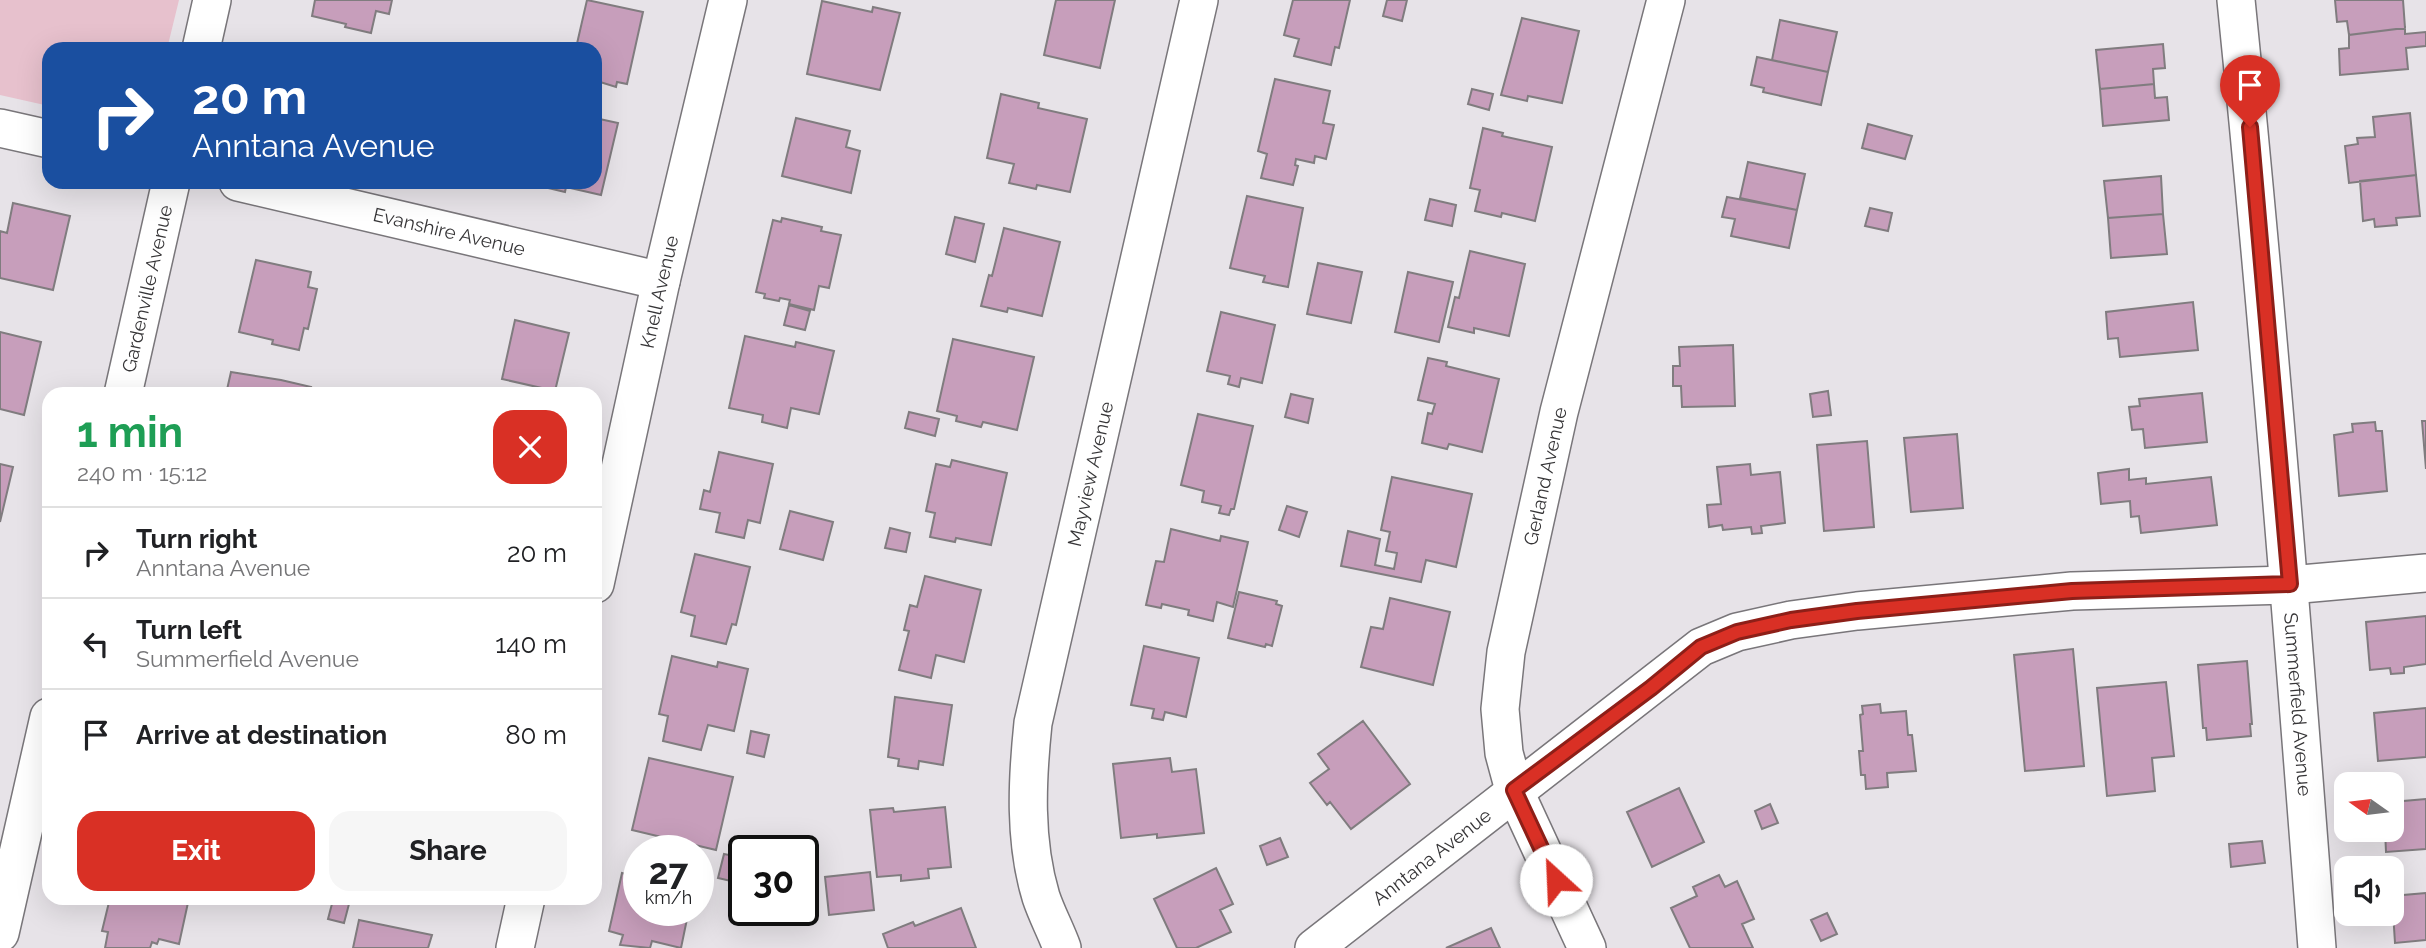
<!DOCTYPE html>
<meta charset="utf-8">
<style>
body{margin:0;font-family:Raleway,sans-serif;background:#f6f6f6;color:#202124;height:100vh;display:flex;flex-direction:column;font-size:26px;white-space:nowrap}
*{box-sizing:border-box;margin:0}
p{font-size:23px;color:#757577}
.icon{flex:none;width:38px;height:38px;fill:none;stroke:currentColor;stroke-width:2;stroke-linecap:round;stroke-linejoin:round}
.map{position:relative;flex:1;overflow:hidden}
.details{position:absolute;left:42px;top:387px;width:560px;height:518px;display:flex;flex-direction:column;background:#fff;border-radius:21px;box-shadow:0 7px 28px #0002}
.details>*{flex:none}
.banner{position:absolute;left:42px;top:42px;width:560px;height:147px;border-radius:21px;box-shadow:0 7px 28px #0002;background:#1a4fa0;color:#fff;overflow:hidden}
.needle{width:46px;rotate:284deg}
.fabs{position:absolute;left:2334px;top:772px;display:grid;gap:14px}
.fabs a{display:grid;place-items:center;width:70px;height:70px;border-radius:14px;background:#fff;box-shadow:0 7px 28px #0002;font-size:35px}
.speed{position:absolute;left:623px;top:835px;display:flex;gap:14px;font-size:35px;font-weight:700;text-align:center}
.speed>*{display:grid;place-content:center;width:91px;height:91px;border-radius:50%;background:#fff;box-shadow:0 7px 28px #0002;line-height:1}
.speed small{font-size:18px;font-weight:400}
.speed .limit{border:4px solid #111;border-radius:10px;background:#fff;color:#111}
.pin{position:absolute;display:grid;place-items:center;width:60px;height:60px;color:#fff;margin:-72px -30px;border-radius:50% 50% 50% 0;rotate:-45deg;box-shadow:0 0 7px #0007}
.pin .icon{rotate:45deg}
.me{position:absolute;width:77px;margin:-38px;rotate:335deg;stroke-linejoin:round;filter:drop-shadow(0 0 5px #0008)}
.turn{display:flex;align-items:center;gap:24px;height:147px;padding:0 35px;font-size:32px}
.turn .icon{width:91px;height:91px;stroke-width:2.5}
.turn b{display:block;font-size:49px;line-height:60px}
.round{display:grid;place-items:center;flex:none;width:74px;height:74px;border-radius:21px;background:#f6f6f6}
.headline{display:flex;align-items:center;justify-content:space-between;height:119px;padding:0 35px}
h1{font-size:42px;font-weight:700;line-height:52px;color:#1e9e55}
.primary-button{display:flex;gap:14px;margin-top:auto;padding:14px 35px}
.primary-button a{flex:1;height:80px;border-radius:21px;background:#d93025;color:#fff;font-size:28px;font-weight:700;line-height:80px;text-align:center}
.primary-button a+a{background:#f6f6f6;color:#202124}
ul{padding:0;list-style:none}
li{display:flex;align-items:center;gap:21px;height:91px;padding:0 35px;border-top:2px solid #e0e0e0}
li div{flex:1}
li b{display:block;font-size:26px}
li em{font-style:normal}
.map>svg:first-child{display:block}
.green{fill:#e7c1cd}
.building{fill:#c79ebb;stroke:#807c7f;stroke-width:2}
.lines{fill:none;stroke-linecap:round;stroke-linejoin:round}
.minor-casing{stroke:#79767a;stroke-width:40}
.minor{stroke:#fff;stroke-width:37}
.route-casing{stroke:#8d1f18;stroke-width:18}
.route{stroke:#d93025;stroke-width:12}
.labels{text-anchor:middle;stroke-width:7;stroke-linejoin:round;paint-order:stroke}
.street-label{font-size:19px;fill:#363537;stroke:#f4f1f5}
</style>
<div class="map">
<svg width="2426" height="948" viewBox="0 0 2426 948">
<rect width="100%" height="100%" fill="#e7e3e8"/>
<path class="green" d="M0 0H179L167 49H49V106L0 95Z"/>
<path class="building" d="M315 0H392L389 14 376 11 371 33 345 27 346 24 312 16Z
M587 0 643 12 627 84 617 82 616 87 600 82V79L595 77V49H572V47L576 48Z
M1056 0H1115L1100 68 1044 55Z
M1293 0H1350L1339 48 1335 47 1331 65 1294 56 1299 39 1284 35Z
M1387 0H1407L1402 21 1383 16Z
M2335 0H2403L2405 28 2349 35 2347 21 2337 22Z
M822 1 872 12 873 7 900 13 880 90 807 74Z
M1522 18 1579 31 1562 103 1528 96 1527 101 1501 95Z
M1780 20 1837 32 1828 72 1772 60Z
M2405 28V34L2426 32V46L2406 48 2408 69 2340 75 2339 49 2349 48V35Z
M2163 44 2165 68 2153 69 2154 84 2100 89 2096 50Z
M1757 57 1828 72 1821 105 1763 92 1764 88 1751 85Z
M1275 79 1330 91 1323 123 1334 125 1326 159 1315 156 1314 163 1296 159 1295 165 1298 166 1293 185 1261 178 1267 154 1258 151Z
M2154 84 2155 98 2167 97 2169 120 2103 126 2100 89Z
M1472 89 1493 94 1489 110 1468 104Z
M1001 94 1039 103 1038 108 1087 119 1070 192 1037 185 1036 189 1009 183 1014 164 987 158Z
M2410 113 2416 175 2349 183 2345 146 2358 144 2357 138 2375 137 2373 117Z
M595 118 618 123 601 195 566 187 565 192 540 186 542 182H595Z
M796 118 850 131 846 147 860 151 851 193 782 176Z
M1868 124 1912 136 1905 159 1862 148Z
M1483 128 1503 133 1502 136 1552 147 1535 221 1502 213 1501 217 1475 211 1480 190 1470 188Z
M1748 162 1805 174 1797 210 1740 198Z
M2416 175 2420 216 2396 218 2397 225 2375 227 2374 219 2363 221 2360 181Z
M2161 176 2163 214 2108 218 2104 181Z
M1247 196 1303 208 1288 287 1263 282 1265 276 1230 268Z
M1727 197 1797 210 1789 248 1731 236 1735 219 1722 217Z
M1430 199 1456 205 1452 226 1425 220Z
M13 203 70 216 53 290 0 278V231L7 233Z
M1870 208 1892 213 1888 231 1865 226Z
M2163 214 2167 254 2111 258 2108 218Z
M955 217 984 224 975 262 946 254Z
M782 218 822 227 821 231 841 235 829 288 819 286 814 310 789 304 790 300 780 298 779 301 764 298 765 294 756 292 773 220 781 222Z
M1004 228 1060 242 1042 316 1008 308 1007 312 981 306 989 275 992 276Z
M1470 251 1525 264 1509 336 1474 328V333L1448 327 1455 297 1459 298Z
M256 260 311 272 308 287 317 289 308 329 304 328 299 350 272 344 273 340 239 332Z
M1318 263 1362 272 1351 323 1307 314Z
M1408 272 1453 282 1439 342 1395 332Z
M2193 302 2198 350 2120 357 2118 338 2108 339 2106 312Z
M789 305 810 311 805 330 784 325Z
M1221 312 1275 325 1262 383 1241 378 1239 387 1228 384 1230 376 1207 371Z
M515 320 569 333 555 391 502 379Z
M0 332 41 342 24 415 0 409Z
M745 336 795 347 796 342 834 351 819 414 791 408 787 428 762 422 763 415 729 408Z
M953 339 1034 357 1017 430 983 422 981 427 956 421 957 416 937 411Z
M1733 345 1735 406 1682 407 1681 386H1673V366H1680L1679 347Z
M1428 358 1447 362 1446 366 1499 379 1482 452 1449 444 1447 449 1422 443 1428 413 1432 414 1435 404 1418 400Z
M231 372 281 380 311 387 309 394H226Z
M1828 391 1831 415 1813 417 1810 394Z
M2202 393 2207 442 2145 448 2143 429 2132 430 2129 407 2140 406 2139 399Z
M1291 394 1313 399 1308 423 1285 417Z
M909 412 939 419 935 436 905 428Z
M1198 414 1253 426 1234 509H1231L1229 515 1219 513 1221 506 1202 502 1204 491 1181 485Z
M2422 421H2426V469Z
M2375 422 2376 431H2382L2387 491 2339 496 2334 435 2353 432 2352 424Z
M1957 434 1963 508 1911 512 1904 438Z
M1867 441 1874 527 1824 531 1817 445Z
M719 452 773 464 760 523 748 520 744 538 716 532 720 513 700 509 704 490 710 492Z
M952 460 1007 473 991 545 956 538 955 542 930 537 935 513 926 511 936 464 950 467Z
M0 464 13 467 0 522Z
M1750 464 1751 475 1780 472 1785 523 1761 526 1762 533 1752 534 1751 527 1723 530 1722 525 1709 527 1707 505 1721 504 1717 467Z
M2129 469V480L2146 478V484L2211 477 2217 525 2141 533 2139 516 2131 517 2130 501 2101 504 2098 473Z
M1392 477 1472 494 1456 567 1426 560 1421 582 1341 566 1348 531 1380 539 1375 565 1394 569 1397 553 1386 551 1390 532 1381 530Z
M1287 506 1307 512 1299 537 1279 530Z
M790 511 833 522 823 560 780 549Z
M890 528 910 533 906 552 885 548Z
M1171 529 1220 541 1221 536 1248 542 1233 607 1217 602 1213 621 1188 615 1189 610 1162 604 1161 608 1146 605 1156 561 1164 562Z
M695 554 750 567 736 625 732 624 726 644 691 636 695 616 681 612Z
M925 576 981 590 964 662 936 655 931 678 899 670 909 631 904 630 910 605 917 607Z
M1239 592 1277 601 1276 604 1282 606 1272 646 1266 644 1265 647 1228 638Z
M1390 598 1450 612 1433 685 1361 667 1371 627 1383 629Z
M2426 616V664L2404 667V673L2391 674 2390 668 2370 670 2366 622Z
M1144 646 1199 658 1186 717 1165 712 1163 720 1152 718 1154 709 1131 705Z
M2073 649 2084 766 2025 771 2014 655Z
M672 656 717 667 718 662 748 669 734 731 708 725 701 750 663 741 668 716 659 714Z
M2247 661 2252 724H2250L2251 736 2207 740 2206 728H2203L2198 665Z
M2166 682 2174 756 2152 758 2155 791 2107 796 2097 688Z
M895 697 952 705 943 765 919 761 918 769 898 766 899 759 888 757Z
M1880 704 1881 713 1906 711 1908 735H1912L1916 771 1887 773 1888 787 1866 789 1865 775H1861L1859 751H1863L1860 715 1863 714 1862 706Z
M2426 708V757L2378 761 2374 713Z
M1363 721 1410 784 1351 829 1330 802 1327 805 1310 783 1329 769 1318 754Z
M751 731 769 735 764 757 747 753Z
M649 758 733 777 716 850 632 830Z
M1170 758 1172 772 1196 769 1204 833 1157 838V834L1121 838 1113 764Z
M1679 788 1704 842 1652 867 1627 812Z
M2426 799V849L2386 852 2385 830H2392V802Z
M1770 804 1778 823 1762 829 1755 811Z
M945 807 951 867 928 869 929 878 901 881V875L877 877 870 810 893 808 894 812Z
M1280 838 1288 857 1267 865 1260 846Z
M2262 841 2265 863 2231 867 2229 844Z
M724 854 744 858V884L718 878Z
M1216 868 1233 904 1220 910 1231 932 1196 948H1177L1154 899Z
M870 872 874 910 829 915 825 877Z
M622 873 639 877V910H671L670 915 687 919 681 948 652 941 650 948 620 945 623 935 609 931Z
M1719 875 1725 887 1737 881 1754 919 1742 924 1753 948H1690L1671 908 1697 896 1693 887Z
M2426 893V940L2395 943 2392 896Z
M110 898H189L179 944 159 939 157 944 152 942 150 948H105L108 932 102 931Z
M333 900 349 904 344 923 328 919Z
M961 908 976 948H888L883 934 913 922 915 926Z
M1827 913 1837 934 1821 941 1811 920Z
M359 920 432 935 428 948H353Z
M1491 928 1500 948H1446Z"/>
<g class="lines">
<g class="minor-casing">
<g id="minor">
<path id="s1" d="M2236 0C2268 316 2293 632 2317 948"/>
<path d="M201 49 212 0"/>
<path d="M0 128 49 139"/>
<path id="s2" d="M238 182 661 281"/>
<path id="s3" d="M123 394 171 182"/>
<path id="s4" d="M595 584 661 281 728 0"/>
<path d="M0 933 49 717"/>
<path d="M515 948 526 898"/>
<path id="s5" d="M1062 948C1056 931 1047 915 1041 897 1024 841 1027 781 1033 723L1199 0"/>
<path id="s6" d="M1314 948 1701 647 1737 632 1791 620 1857 611 2072 591 2290 585 2426 573"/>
<path id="s7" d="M1587 948 1514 790 1504 753 1500 709 1506 652 1559 412 1666 0"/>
</g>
</g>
<use href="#minor" class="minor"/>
</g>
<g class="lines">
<g class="route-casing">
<path id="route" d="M1556 880 1514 790 1651 688 1701 647 1737 632 1791 620 1857 611 2072 591 2290 584 2250 127"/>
</g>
<use href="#route" class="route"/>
</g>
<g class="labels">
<g class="street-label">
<text dy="7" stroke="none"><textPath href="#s2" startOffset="217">Evanshire Avenue</textPath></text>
<text dy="7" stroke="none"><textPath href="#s3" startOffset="108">Gardenville Avenue</textPath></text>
<text dy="7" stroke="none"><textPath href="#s4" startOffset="299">Knell Avenue</textPath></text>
<text dy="7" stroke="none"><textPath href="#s5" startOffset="486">Mayview Avenue</textPath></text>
<text dy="7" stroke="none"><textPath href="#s7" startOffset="494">Gerland Avenue</textPath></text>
<text dy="7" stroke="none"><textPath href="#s1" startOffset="707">Summerfield Avenue</textPath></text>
<text dy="7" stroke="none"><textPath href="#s6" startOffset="149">Anntana Avenue</textPath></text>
</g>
</g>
</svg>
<div class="fabs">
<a><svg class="needle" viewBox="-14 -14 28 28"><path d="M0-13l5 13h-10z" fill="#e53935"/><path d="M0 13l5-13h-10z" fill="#757577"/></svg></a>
<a><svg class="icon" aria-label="sound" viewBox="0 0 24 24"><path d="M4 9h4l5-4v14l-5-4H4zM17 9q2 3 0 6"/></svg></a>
</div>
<div class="speed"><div>27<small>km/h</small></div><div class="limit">30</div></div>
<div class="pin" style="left:2250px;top:127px;background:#d93025"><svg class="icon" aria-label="arrive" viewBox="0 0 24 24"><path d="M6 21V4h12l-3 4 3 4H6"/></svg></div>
<svg class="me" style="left:1556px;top:880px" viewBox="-20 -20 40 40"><circle r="19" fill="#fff"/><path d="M0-13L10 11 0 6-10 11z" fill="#d93025"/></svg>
<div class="banner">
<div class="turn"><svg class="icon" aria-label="right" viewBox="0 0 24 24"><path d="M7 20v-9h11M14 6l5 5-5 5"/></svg><div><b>20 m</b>Anntana Avenue</div></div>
</div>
<section class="details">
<div class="headline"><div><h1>1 min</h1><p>240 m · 15:12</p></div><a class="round" style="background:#d93025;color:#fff"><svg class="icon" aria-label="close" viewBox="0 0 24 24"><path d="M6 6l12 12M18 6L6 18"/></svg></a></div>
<ul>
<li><svg class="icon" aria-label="right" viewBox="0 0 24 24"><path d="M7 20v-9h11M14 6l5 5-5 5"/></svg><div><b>Turn right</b><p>Anntana Avenue</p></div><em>20 m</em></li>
<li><svg class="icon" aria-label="left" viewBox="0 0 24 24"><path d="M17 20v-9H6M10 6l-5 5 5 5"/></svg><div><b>Turn left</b><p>Summerfield Avenue</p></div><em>140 m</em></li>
<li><svg class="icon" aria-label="arrive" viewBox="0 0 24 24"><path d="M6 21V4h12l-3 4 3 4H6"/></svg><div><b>Arrive at destination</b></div><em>80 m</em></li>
</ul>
<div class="primary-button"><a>Exit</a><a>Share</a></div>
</section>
</div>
